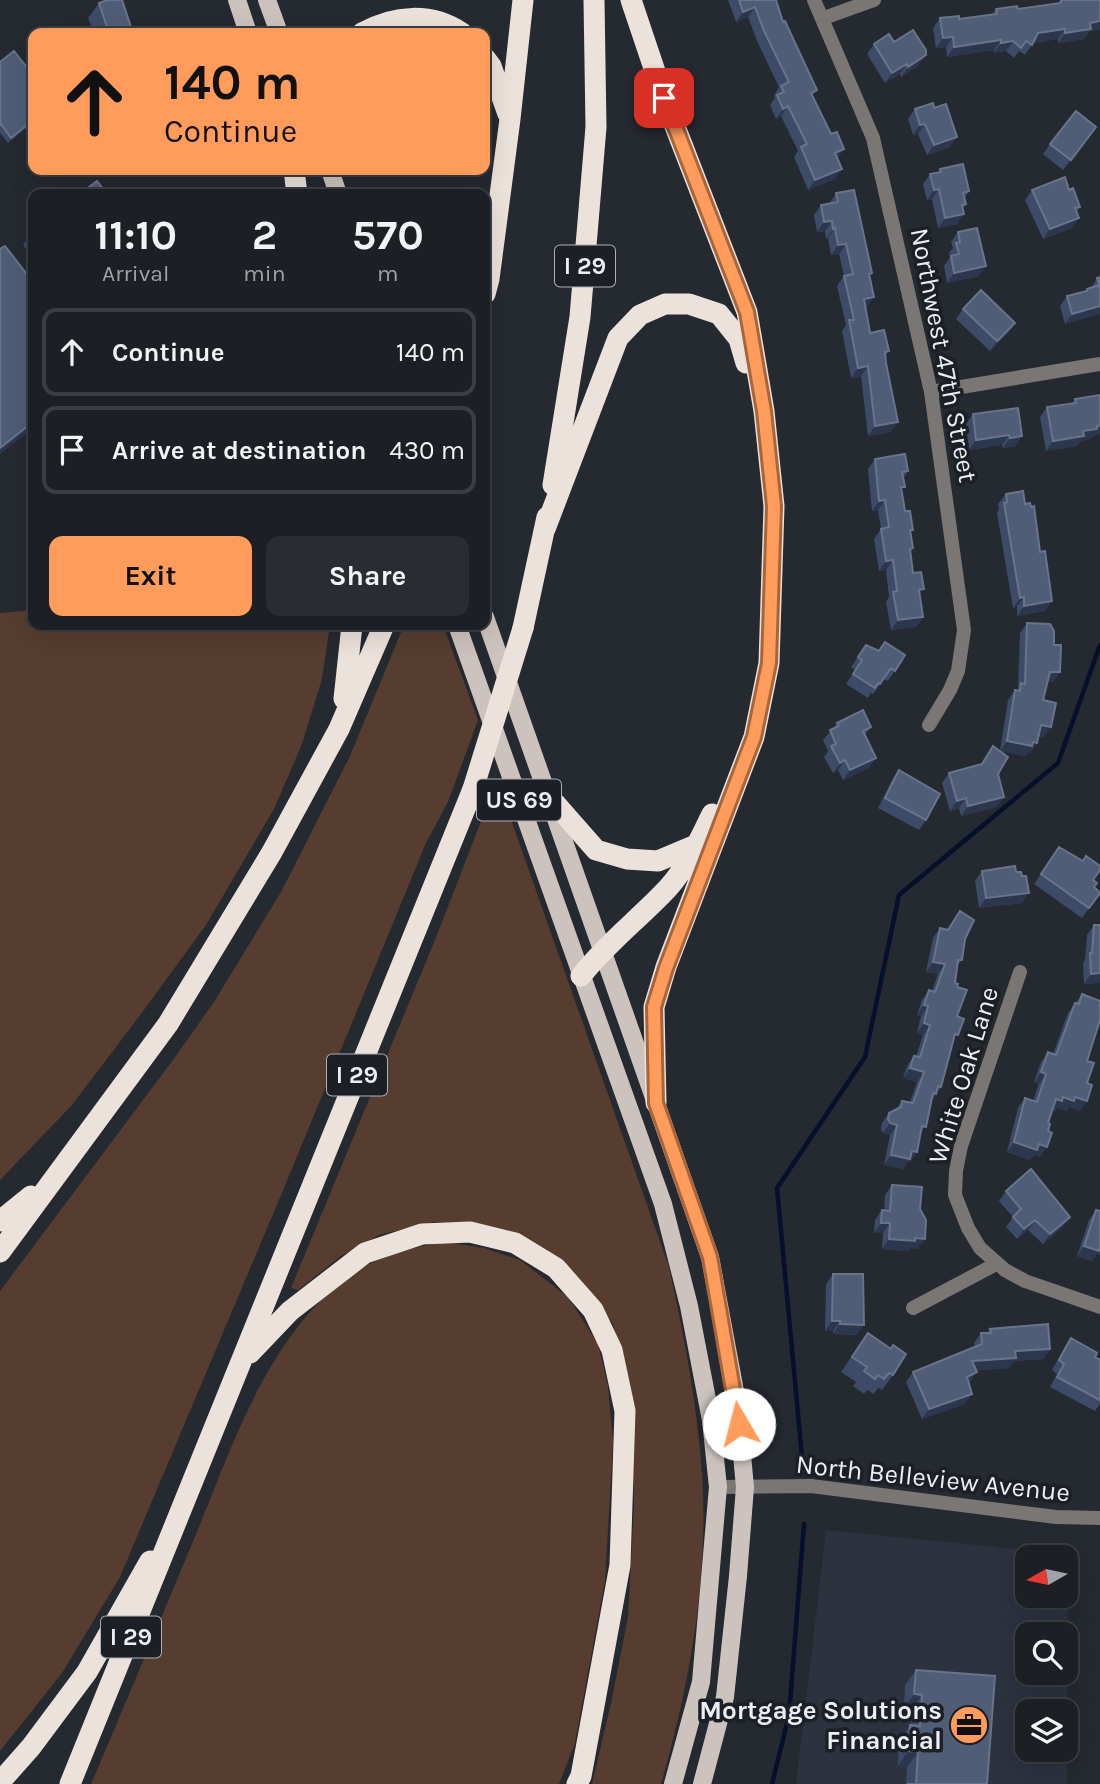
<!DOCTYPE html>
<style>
body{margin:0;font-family:Karla,sans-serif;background:#292c31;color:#f1f3f6;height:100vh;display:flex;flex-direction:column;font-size:26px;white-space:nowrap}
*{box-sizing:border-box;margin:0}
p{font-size:23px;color:#a0a2a6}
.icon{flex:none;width:38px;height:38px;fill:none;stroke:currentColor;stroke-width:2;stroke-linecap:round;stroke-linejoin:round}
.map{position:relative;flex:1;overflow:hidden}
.drawer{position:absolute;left:28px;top:189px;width:462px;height:441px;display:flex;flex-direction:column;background:#1c1f24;border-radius:14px;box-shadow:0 7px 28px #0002,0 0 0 2px #3a3d41}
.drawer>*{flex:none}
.banner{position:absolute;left:28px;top:28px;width:462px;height:147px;border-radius:14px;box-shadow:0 7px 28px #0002,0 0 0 2px #3a3d41;background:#ff9b5b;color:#111;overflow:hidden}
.needle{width:46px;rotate:261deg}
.buttons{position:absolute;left:1015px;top:1545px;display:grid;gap:14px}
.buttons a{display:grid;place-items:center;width:63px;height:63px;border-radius:14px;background:#1c1f24;box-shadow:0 7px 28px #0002,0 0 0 2px #3a3d41;font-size:35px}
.pin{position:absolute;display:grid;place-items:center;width:60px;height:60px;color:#fff;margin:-30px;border-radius:14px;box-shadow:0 4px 10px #0006}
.me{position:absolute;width:77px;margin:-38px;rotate:352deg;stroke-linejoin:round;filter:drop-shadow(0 0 5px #0008)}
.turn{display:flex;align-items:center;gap:24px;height:147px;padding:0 21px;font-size:32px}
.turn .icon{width:91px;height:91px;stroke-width:2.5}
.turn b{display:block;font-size:49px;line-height:60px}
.eta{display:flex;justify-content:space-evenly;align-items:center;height:119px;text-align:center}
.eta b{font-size:42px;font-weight:700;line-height:49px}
.button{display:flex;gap:14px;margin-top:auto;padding:14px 21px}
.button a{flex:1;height:80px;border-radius:14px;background:#ff9b5b;color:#111;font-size:28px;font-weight:700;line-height:80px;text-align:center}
.button a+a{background:#292c31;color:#f1f3f6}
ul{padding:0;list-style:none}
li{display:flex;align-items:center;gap:21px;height:88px;margin:0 14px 10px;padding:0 7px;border:4px solid #3a3d41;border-radius:14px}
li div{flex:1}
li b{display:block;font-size:26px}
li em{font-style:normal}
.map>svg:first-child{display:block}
.built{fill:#2c323e;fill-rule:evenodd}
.green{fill:#563d2f}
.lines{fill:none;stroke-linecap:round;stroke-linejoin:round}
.stream{stroke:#06102b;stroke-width:4.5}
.street{stroke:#7a7673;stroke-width:14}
.primary{stroke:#ccc3be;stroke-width:18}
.highway{stroke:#ece2dc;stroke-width:21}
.highway-bridge{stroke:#ece2dc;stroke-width:21}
.wall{fill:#3d4b68}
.shaded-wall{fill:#2c364c}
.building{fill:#505d77;stroke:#68748b;stroke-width:2}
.route-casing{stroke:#a6653b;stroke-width:18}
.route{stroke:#ff9b5b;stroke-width:12}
.labels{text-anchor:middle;stroke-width:7;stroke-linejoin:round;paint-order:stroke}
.shield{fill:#1c1f26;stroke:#adb0b6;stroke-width:2}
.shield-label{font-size:24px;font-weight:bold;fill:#ebeef3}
.street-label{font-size:26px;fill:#ebeef3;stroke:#1c1f26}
.poi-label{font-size:26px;font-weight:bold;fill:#ebeef3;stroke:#1c1f26;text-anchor:end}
</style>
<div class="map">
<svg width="1100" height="1784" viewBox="0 0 1100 1784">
<rect width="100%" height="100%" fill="#252930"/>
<path class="built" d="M826 1530 1068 1554 1067 1784H796ZM1027 1558H1066V1596H1027ZM1027 1634H1066V1673H1027ZM1027 1712H1066V1750H1027Z"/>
<path class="green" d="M33 610V625H330L322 679 302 744 274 809 206 925 141 1014 72 1105 0 1180V613Z
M404 625H443L478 720 448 802 426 843 284 1188 120 1577 62 1673 0 1751V1291L173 1060 214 1002 281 892 350 756Z
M497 780 669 1267C684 1335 697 1403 702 1473 709 1577 690 1684 661 1784H592L611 1703 628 1617 634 1505 631 1388 613 1324 569 1268 481 1224 434 1222 379 1235 341 1256 298 1290 291 1288 437 935Z
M446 1242 484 1248 520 1260 568 1297 598 1344 608 1386 613 1442 605 1581 575 1743 559 1784H91C126 1702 160 1621 194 1539 230 1452 262 1351 335 1287 366 1259 406 1248 446 1242Z"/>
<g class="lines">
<path class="stream" d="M803 1468 777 1188 865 1057 899 895 1058 763 1100 645
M772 1784 789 1715 804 1524"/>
<path class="street" d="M814 0 873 138 931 392 964 630 958 671 950 690 929 725
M824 18 874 0
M931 392 1100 364
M1020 972 961 1146 956 1171 955 1195 968 1228 980 1248 1005 1270 1025 1281 1100 1307
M913 1308 996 1264
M718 1487 811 1486 1056 1517 1100 1518"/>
<path class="primary" d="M237 0 248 33
M267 0 279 33
M330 170 338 194
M485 617 710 1257 737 1402 745 1487 738 1576 725 1697 702 1784
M457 625 663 1204 689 1306 711 1420 718 1487 701 1682 673 1784"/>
<path class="highway" d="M631 0 664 98 747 312 764 411 774 506 769 663 754 737 666 967 654 1007 656 1103
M362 33C394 15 431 12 462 33
M485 58 491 66 508 114
M294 170 297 194
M485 294 489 279 510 119 523 0
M553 485 580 317 596 127 594 0
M545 529 618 338 640 315 665 304H689L719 314 739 339 746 363
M523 628 547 517
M344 699 352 625
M546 793 596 850 627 859 658 861 696 845
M581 976C607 943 640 918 668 888 687 867 700 839 712 814
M0 1221 31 1196
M0 1252 168 1024 272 852 339 729 384 625
M250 1353 290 1311 365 1253 422 1234 470 1232 515 1243 556 1268 593 1310 612 1350 625 1411 620 1565 581 1776 577 1784
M0 1782 31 1747 87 1672 150 1561
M70 1784 473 789"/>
<path class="highway-bridge" d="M473 789 523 628"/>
</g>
<path class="wall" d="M728 0H776L783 22 817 90 812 96 842 169 835 179 808 190 794 157 798 151 781 116 776 119 770 105 775 98 774 96 779 87 757 41 748 17 736 22Z
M1060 0H1077L1089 32 1084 39 1058 43V39L1033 43 1025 55 1019 51 1014 58 1006 51 994 53V50L947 57 946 47 936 48 933 28 940 18 959 19 992 14 996 9H1018L1057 4Z
M99 3 133 33H94L88 18Z
M894 42 919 65 901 77 900 74 885 83 867 54 874 44Z
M0 62 33 75V123L8 143 0 133Z
M915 109 950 147 927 155 918 134 913 135 908 119Z
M1096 127 1063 170 1043 154 1050 144Z
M940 169 969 191 965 198 966 204 963 209 957 224 938 228 932 199 927 200 923 184 930 174 937 173Z
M1032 190H1069L1080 207 1077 212 1072 228 1043 239 1025 200Z
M836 193 869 278 874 297 865 307 870 333 889 351 886 355 891 432 868 436 861 376 851 378 842 331 846 325 837 286 844 276 839 254 831 255 828 238 826 239 825 231 817 232 814 215 821 205 829 204Z
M33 231V258L23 245Z
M958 232 979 276 947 283 944 266 950 257 949 253 953 248 951 242Z
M1100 277V314L1065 324 1060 306 1067 296 1085 291 1087 289 1091 288 1097 278Z
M963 309 1015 323 1008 333 990 351 956 319Z
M1100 395V434L1093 436 1090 439 1081 441 1077 446 1046 451 1040 417 1047 407 1072 403 1075 399Z
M973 414 1022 436 1015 446 1003 448 1002 445 969 450 966 424Z
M875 459 908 471 903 479 901 491 905 511 913 530 910 533 913 548 910 553 913 573 920 595 923 617 916 627 891 630 886 602 889 597 886 570 879 571 874 539 881 529 878 510 872 511 868 469Z
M1006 494 1025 504 1040 552 1052 601 1045 611 1017 616V607L1013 608 997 513 999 510 998 504Z
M1027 623 1054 645 1060 672 1053 682H1047L1043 700 1044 737 1039 736 1037 743 1030 753 1028 752 1025 756 1000 751 1008 700 1015 690H1017L1018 689 1020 633Z
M866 645 879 650 905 655 888 681 884 679 873 694 871 693 868 698 846 684 855 670 851 667Z
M837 723 871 727 865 735 869 768 843 780 838 770 833 773 824 757 828 751 823 740Z
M993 746 998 774 997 807 961 816 959 808 950 811 942 783 949 773 981 765Z
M899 770 926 820 919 830 878 808 892 780Z
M1059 847 1093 880 1094 887 1100 893 1082 918 1034 884Z
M982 871 1016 872 1022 903 979 908 975 881Z
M960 911 965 939 962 960 957 966 955 983 957 987V1016L953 1043 941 1087 931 1101 921 1134 917 1152 910 1162H908L903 1169 884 1165 890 1135 883 1133 881 1129 882 1123 889 1113 896 1109 902 1101 910 1102 917 1082 903 1078 907 1066 914 1056H916L923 1035 917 1033 921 1016 917 1015 922 1000 929 990 932 991 938 974 926 972 933 938 940 928 947 930Z
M1094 925H1100V983L1084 984 1083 963 1085 960 1087 935Z
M1082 994 1087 1083V1101L1080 1111 1069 1107 1067 1111 1057 1108 1055 1111 1052 1110 1048 1123 1047 1147 1040 1157 1034 1155 1030 1160 1007 1152 1018 1108 1025 1098 1033 1101 1039 1084 1034 1082 1041 1062 1048 1052 1053 1054 1068 1013Z
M892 1185 918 1249 910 1248 908 1251 882 1249 883 1233H874L875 1220 882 1210H884L885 1195Z
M1006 1191 1070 1217 1063 1227 1043 1244 1028 1230 1017 1239 1006 1227 1013 1217 999 1201Z
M1096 1210 1097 1254 1092 1261 1077 1256 1089 1220Z
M833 1274 857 1335 833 1334V1331H825L826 1284Z
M990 1329 1050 1349 1043 1359 1014 1361 1009 1368 976 1370 970 1382 969 1383 965 1404 922 1419 906 1382 913 1372 975 1347 974 1343 981 1333H987Z
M868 1333 893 1375 882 1390 878 1388 874 1394 867 1390 864 1394 853 1386 856 1382 841 1372Z
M1071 1338 1100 1360V1404L1095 1411 1050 1387 1057 1374 1052 1370 1064 1348Z
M916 1670 987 1784H906L907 1767 898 1766 899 1740 911 1725 912 1710 904 1709 905 1685Z"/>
<path class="shaded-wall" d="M755 7 748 17 736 22 743 12Z
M1100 21V30L1089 32 1084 39 1058 43 1065 33 1090 23Z
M1065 29 1058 39 1031 43 1038 33Z
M953 37 946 47 936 48 943 38Z
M1001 40 994 50 947 57 954 47Z
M1013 41 1006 51 994 53 1001 43Z
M926 55 919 65 901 77 908 67Z
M907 64 900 74 885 83 892 73Z
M788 106 781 116 776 119 783 109Z
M33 120V122L8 143 11 138Z
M925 124 918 134 913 135 920 125Z
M957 137 950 147 927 155 934 145Z
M844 149 837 159 835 153Z
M842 169 835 179 808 190 815 180Z
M939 189 932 199 927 200 934 190Z
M964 214 957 224 938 228 945 218Z
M1079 218 1072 228 1043 239 1050 229Z
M832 221 825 231 817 232 824 222Z
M835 228 828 238 826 239 833 229Z
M846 244 839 254 831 255 838 245Z
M986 266 979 276 947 283 954 273Z
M874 297 867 307 857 309 864 299Z
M1100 306V314L1065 324 1072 314Z
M1015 323 1008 333 990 351 997 341Z
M868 366 861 376 851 378 858 368Z
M33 422V428L0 454V448Z
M898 422 891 432 868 436 875 426Z
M1097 426H1100V434L1093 436 1090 439 1081 441 1077 446 1046 451 1053 441Z
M1009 435 1002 445 969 450 976 440Z
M1022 436 1015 446 1003 448 1010 438Z
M885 500 878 510 872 511 879 501Z
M893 560 886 570 879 571 886 561Z
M1024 597 1017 607 1013 608 1020 598Z
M1052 601 1045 611 1017 616 1024 606Z
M923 617 916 627 891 630 898 620Z
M1050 672H1060L1053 682H1043Z
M1041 725 1051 727 1044 737 1034 735Z
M1007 741 1033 742 1037 743 1030 753 1028 752 1025 756 1000 751Z
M876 758 869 768 843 780 850 770Z
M845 760 838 770 833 773 840 763Z
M1004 797 997 807 961 816 968 806Z
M966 798 959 808 950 811 957 801Z
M1029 893 1022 903 979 908 986 898Z
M933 962 945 964 938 974 926 972Z
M1100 973V983L1084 984 1091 974Z
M924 1005 928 1006 921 1016 917 1015Z
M924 1023 930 1025 923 1035 917 1033Z
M910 1068 924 1072 917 1082 903 1078Z
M1041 1072 1046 1074 1039 1084 1034 1082Z
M1063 1097H1075L1087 1101 1080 1111 1069 1107 1067 1111 1057 1108 1055 1111 1049 1109 1056 1099Z
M890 1123 897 1125 890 1135 883 1133Z
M1014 1142 1039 1144 1047 1147 1040 1157 1034 1155 1030 1160 1007 1152Z
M912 1151 917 1152 910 1162H908L903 1169 884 1165 891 1155Z
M1070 1217 1063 1227 1043 1244 1050 1234Z
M1035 1220 1028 1230 1017 1239 1024 1229Z
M881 1223H890L883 1233H874Z
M915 1238 925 1239 918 1249 910 1248 908 1251 882 1249 889 1239Z
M1100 1245V1255L1097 1254 1092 1261 1077 1256 1084 1246Z
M832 1321H840L833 1331H825Z
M840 1324 864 1325 857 1335 833 1334Z
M1050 1349 1043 1359 1014 1361 1009 1368 965 1371 972 1361 1015 1351Z
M977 1372 970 1382 960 1387 967 1377Z
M972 1394 965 1404 922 1419 929 1409Z
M914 1694 922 1695 912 1710 904 1709Z
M908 1751 918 1752 907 1767 898 1766Z"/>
<path class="building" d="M107 0H122L133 33H109L99 3Z
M739 0H776L783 22 785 21 817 90 811 93 831 134 837 132 844 149 835 153 842 169 815 180 801 147 807 144 788 106 783 109 777 95 784 92 781 86 789 82 764 31 755 7 743 12Z
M1061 0H1100V21L1090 23 1091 29 1065 33V29L1038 33 1032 45 1026 41 1021 48 1013 41 1001 43V40L954 47 953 37 943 38 940 18 959 16V19L997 14 996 9 1017 6 1018 9 1061 3Z
M913 30 926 50V55L908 67 907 64 892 73 874 44 889 34 894 42Z
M14 51 33 75V120L11 138 1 124 0 125V62Z
M933 103 934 108 946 104 957 137 934 145 925 124 920 125 915 109Z
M1076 111 1096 127 1071 160 1050 144Z
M963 164 969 191 963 193 966 204 962 205 964 214 945 218 939 189 934 190 930 174 941 172 940 169Z
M1065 177 1069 190 1073 188 1080 207 1075 208 1079 218 1050 229 1032 190Z
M97 181 107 194H80Z
M854 190 872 273 869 274 874 297 864 299 870 333 884 330 889 351 885 352 886 363 898 422 875 426 868 366 858 368 849 320H854L844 276 853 274 846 244 838 245 835 228 833 229 832 221 824 222 821 205 838 202 836 193Z
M977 228 986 266 954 273 951 256 959 254 956 243 960 242 958 232Z
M5 246 33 282V422L0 448V249Z
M1100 277V306L1072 314 1067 296 1087 291V289L1099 285 1097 278Z
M981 290 1015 323 997 341 963 309Z
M1100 395V426H1097V429L1083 431 1084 436 1053 441 1047 407 1076 403 1075 399Z
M1018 408 1022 436 1010 438 1009 435 976 440 973 414Z
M905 454 908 471 902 472 905 487H901L905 511H910L913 530H910L913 548 910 549 913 573 921 572 924 589 919 590 923 617 898 620 893 592 897 591 893 560 886 561 881 529 889 527 885 500 879 501 875 459Z
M1023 491 1025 504 1030 503 1031 507 1034 506 1040 552 1045 551 1052 601 1024 606V597L1020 598 1004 503 1007 502 1006 494Z
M1027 623 1050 624 1054 631V645H1061L1060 672H1050L1043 700 1056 703 1051 727 1041 725 1037 743 1033 742 1032 746 1007 741 1015 690 1020 691 1021 683 1025 684Z
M885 642 905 655 895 671 891 668 880 684 878 683 875 688 853 674 862 660 858 657 866 645 879 651Z
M863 710 871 727 863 731 876 758 850 770 845 760 840 763 831 746 836 744 830 730 839 726 837 723Z
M993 746 1008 757 998 774 1004 797 968 806 966 798 957 801 949 773 982 764Z
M899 770 940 794 926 820 885 798Z
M1059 847 1083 861 1086 856 1100 866V870L1093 880 1097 883 1094 887 1100 893 1089 908 1041 874Z
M1015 866 1016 872H1021L1022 876H1026L1029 893 986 898 982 871Z
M960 911 974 920 965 939 962 960H958L955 983 958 984 957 987 967 990 957 1016 964 1019 958 1035 955 1034 941 1087 938 1086 936 1094 933 1093 926 1127 922 1126 917 1152 912 1151 910 1159 891 1155 897 1125 890 1123 888 1119 889 1113 901 1107 902 1101 913 1103 924 1072 910 1068 914 1056 920 1057 930 1025 924 1023 928 1006 924 1005 929 990 935 992 945 964 933 962 940 928 948 930Z
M1094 925H1100V973L1091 974 1090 953H1092Z
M1082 994 1100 1001V1020L1087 1061 1094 1063 1087 1083 1092 1085 1087 1101 1075 1097 1074 1101 1063 1097 1062 1101 1056 1099 1048 1123 1050 1124 1048 1131 1052 1133 1047 1147 1039 1144 1037 1150 1014 1142 1025 1098 1037 1102 1046 1074 1041 1072 1048 1052 1056 1055 1075 1003 1079 1004Z
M1031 1169 1070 1217 1050 1234 1035 1220 1024 1229 1013 1217 1021 1209 1006 1191Z
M892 1185 922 1187 920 1209 926 1220 925 1239 915 1238V1241L889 1239 890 1223H881L882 1210 890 1211Z
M1096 1210 1100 1211V1247L1099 1251 1084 1246Z
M833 1274H863L864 1325 840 1324V1321H832Z
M1048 1324 1050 1349 1015 1351 1016 1358 972 1361 977 1372 967 1377 972 1394 929 1409 913 1372 982 1344 981 1333H991L990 1329Z
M868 1333 891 1349 893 1345 906 1354 893 1375 889 1373 884 1379 878 1375 875 1379 864 1371 867 1367 852 1357Z
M1071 1338 1097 1353 1095 1357 1100 1360V1400L1057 1377 1064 1364 1059 1360Z
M916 1670 995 1676 987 1784H907H916L918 1752 908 1751 910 1725 920 1726 922 1695 914 1694Z"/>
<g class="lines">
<g class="route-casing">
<path id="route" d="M664 98 747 312 764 411 774 506 769 663 754 737 666 968 654 1007 656 1103 710 1257 739 1424"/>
</g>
<use href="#route" class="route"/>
</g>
<defs>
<g id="office-disc" transform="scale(2.0125)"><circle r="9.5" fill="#ff9b5b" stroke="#1c1f26"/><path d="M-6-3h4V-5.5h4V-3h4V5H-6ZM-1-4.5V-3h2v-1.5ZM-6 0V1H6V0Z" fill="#111"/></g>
</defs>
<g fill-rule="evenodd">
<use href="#office-disc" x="969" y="1725"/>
</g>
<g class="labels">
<g class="shield">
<rect x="555" y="245.5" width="60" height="41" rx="5"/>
<rect x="477" y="779.5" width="84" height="41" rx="5"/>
<rect x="327" y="1054.5" width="60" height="41" rx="5"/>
<rect x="101" y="1616.5" width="60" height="41" rx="5"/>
</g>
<g class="shield-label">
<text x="585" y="274">I 29</text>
<text x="519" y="808">US 69</text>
<text x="357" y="1083">I 29</text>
<text x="131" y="1645">I 29</text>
</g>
<g class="street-label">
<text transform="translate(944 355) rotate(79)" y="9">Northwest 47th Street</text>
<text transform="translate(963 1075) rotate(-73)" y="9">White Oak Lane</text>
<text transform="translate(933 1478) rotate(6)" y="9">North Belleview Avenue</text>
</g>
<g class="poi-label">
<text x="942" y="1719">Mortgage Solutions<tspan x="942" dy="30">Financial</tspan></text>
</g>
</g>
</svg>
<div class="buttons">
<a><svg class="needle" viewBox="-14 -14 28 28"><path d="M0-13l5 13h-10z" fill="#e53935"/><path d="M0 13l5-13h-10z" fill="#a0a2a6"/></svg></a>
<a><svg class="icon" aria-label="search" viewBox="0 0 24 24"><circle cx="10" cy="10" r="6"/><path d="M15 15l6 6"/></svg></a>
<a><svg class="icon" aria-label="layers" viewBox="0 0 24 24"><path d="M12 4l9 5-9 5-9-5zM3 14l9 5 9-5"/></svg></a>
</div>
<div class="pin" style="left:664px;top:98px;background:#d93025"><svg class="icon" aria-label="arrive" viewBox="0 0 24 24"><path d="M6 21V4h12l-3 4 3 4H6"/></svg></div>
<svg class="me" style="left:739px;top:1424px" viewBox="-20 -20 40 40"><circle r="19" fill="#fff"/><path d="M0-13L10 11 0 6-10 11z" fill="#ff9b5b"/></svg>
<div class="banner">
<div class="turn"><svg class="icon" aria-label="ahead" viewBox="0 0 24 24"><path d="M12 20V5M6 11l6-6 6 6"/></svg><div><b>140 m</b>Continue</div></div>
</div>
<section class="drawer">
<div class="eta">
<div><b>11:10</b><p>Arrival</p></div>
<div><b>2</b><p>min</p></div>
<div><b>570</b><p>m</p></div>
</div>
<ul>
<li><svg class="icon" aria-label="ahead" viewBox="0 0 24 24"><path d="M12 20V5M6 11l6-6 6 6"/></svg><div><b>Continue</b></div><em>140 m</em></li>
<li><svg class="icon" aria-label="arrive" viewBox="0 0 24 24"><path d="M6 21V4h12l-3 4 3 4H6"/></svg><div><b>Arrive at destination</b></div><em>430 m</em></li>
</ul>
<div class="button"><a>Exit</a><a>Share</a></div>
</section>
</div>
